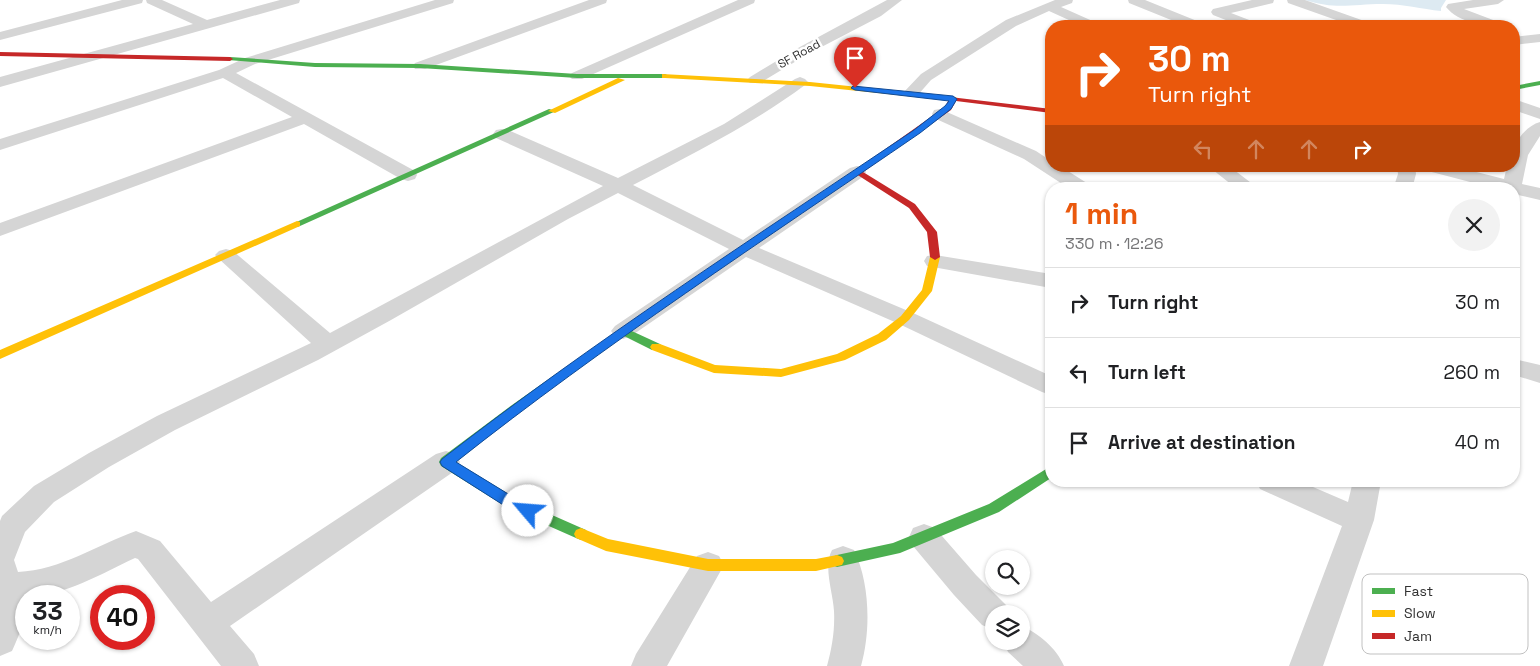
<!DOCTYPE html>
<meta charset="utf-8">
<style>
body{margin:0;font-family:"Space Grotesk",sans-serif;background:#f2f2f2;color:#202124;height:100vh;display:flex;flex-direction:column;font-size:19px;white-space:nowrap}
*{box-sizing:border-box;margin:0}
p{font-size:16px;color:#757577}
.icon{flex:none;width:28px;height:28px;fill:none;stroke:currentColor;stroke-width:2;stroke-linecap:round;stroke-linejoin:round}
.map{position:relative;flex:1;overflow:hidden}
.drawer{position:absolute;left:1045px;top:182px;width:475px;height:305px;display:flex;flex-direction:column;background:#fff;border-radius:20px;box-shadow:0 1px 4px #0004}
.drawer>*{flex:none}
.hud{position:absolute;left:1045px;top:20px;width:475px;height:152px;border-radius:20px;box-shadow:0 1px 4px #0004;background:#ea580c;color:#fff;overflow:hidden}
.tools{position:absolute;left:985px;top:550px;display:grid;gap:10px}
.tools a{display:grid;place-items:center;width:45px;height:45px;border-radius:50%;background:#fff;box-shadow:0 1px 4px #0004;font-size:25px}
.speed{position:absolute;left:15px;top:585px;display:flex;gap:10px;font-size:25px;font-weight:700;text-align:center}
.speed>*{display:grid;place-content:center;width:65px;height:65px;border-radius:50%;background:#fff;box-shadow:0 1px 4px #0004;line-height:1}
.speed small{font-size:12px;font-weight:400}
.speed .limit{border:8px solid #d22;background:#fff;color:#111}
.pin{position:absolute;display:grid;place-items:center;width:42px;height:42px;color:#fff;margin:-51px -21px;border-radius:50% 50% 50% 0;rotate:-45deg;box-shadow:0 0 5px #0007}
.pin .icon{rotate:45deg}
.me{position:absolute;width:55px;margin:-28px;rotate:297deg;stroke-linejoin:round;filter:drop-shadow(0 0 4px #0008)}
.turn{display:flex;align-items:center;gap:18px;height:105px;padding:0 20px;font-size:22px}
.turn .icon{width:65px;height:65px;stroke-width:2.5}
.turn b{display:block;font-size:35px;line-height:42px}
.lanes{display:flex;align-items:center;height:48px;padding:0 20px;background:#0003;justify-content:center;gap:25px;direction:ltr}
.lanes .off{opacity:.35}
.round{display:grid;place-items:center;flex:none;width:52px;height:52px;border-radius:26px;background:#f2f2f2}
.summary{display:flex;align-items:center;justify-content:space-between;height:85px;padding:0 20px}
h1{font-size:30px;font-weight:600;line-height:38px;color:#ea580c}
ul{padding:0;list-style:none}
li{display:flex;align-items:center;gap:15px;height:70px;padding:0 20px;border-top:1px solid #e0e0e0}
li div{flex:1}
li b{display:block;font-size:19px}
li em{font-style:normal}
.map>svg:first-child{display:block}
.water{fill:#ddeaf2}
.lines{fill:none;stroke-linecap:round;stroke-linejoin:round}
.street{fill:#d5d5d5;fill-rule:evenodd}
.fast{fill:#4caf50;fill-rule:evenodd}
.slow{fill:#ffc107;fill-rule:evenodd}
.jam{fill:#c62828;fill-rule:evenodd}
.route{fill:#1a73e8;stroke:#114b97}
.labels{text-anchor:middle;stroke-width:5;stroke-linejoin:round;paint-order:stroke}
.far-street-label{font-size:12px;fill:#313131;stroke:#fff}
.key{fill:#fff;stroke:#c1c1c1;stroke-width:1}
.key-label{font-size:14px;fill:#313131}
</style>
<div class="map">
<svg width="1540" height="666" viewBox="0 0 1540 666">
<rect width="100%" height="100%" fill="#fff"/>
<path class="water" d="M1305 0H1446L1441 8V11C1422 9 1403 4 1383 4 1352 4 1336 10 1305 0Z"/>
<g class="lines">
<path class="street" d="M122 0H143L142 3 0 40V32Z
M146 0H162L207 20 280 0H300L299 3 0 87V77L193 24 147 3Z
M435 0H454L453 3 255 64 236 73 415 171 417 175 415 179 408 181 401 179 304 124 0 236V223L292 117 223 78 0 150V139L219 70 245 58Z
M589 0H607L606 3 425 69H415L413 66 415 63Z
M738 0H755L754 3 582 79H572L569 76 572 73Z
M887 0H902L881 16 808 54 760 83H750L747 80 750 77 798 48Z
M1055 0H1073L1072 3 1061 7 1097 23 1099 26H1082L1049 11 1016 26 931 80 917 96H905L903 93 921 74 1006 20Z
M1128 0H1145L1202 23 1204 26H1186L1129 3Z
M1252 0H1274L1273 3 1231 13 1257 23 1259 26H1241L1213 15 1211 12 1213 9Z
M1287 0H1305L1370 23 1372 26H1353L1288 3Z
M1473 0H1504L1498 4 1464 9 1501 23 1503 26C1484 26 1459 23 1446 7L1448 4Z
M1540 34V42L1514 45V37Z
M800 77 805 79 808 82 805 85C751 125 692 154 633 185L743 240 850 168 857 166 864 168 866 172 864 176 759 248 913 313 1051 376V395L1042 392 897 323 746 257 631 336 623 339 615 336 611 331 615 326 729 249 618 193 568 219 391 320 318 360 175 430 109 467 54 502 25 532 14 560 18 572C61 570 97 545 136 531L160 541 211 602 436 454 446 451 456 454 460 462 456 470 230 626 254 654 259 666H221L138 559 135 558C100 574 66 596 26 596V599H24C27 619 20 633 12 651L0 656V521L2 516 34 486 89 453 157 416 311 343 219 259 215 255 219 251 226 249 233 251 330 333 603 186 496 138 493 134 496 130 502 129 508 130 618 178 724 124 795 79Z
M1514 99 1540 108V119L1514 110Z
M940 109 1036 151 1051 161V166H1060L1090 185 1092 189H1070L1024 159 934 118 932 114 934 110Z
M1540 122V136L1528 155 1522 184 1540 188V200L1514 194V189H1497L1424 170 1421 166H1453L1504 179 1507 166H1514C1514 160 1512 152 1515 146 1519 136 1529 125 1540 122Z
M1208 166H1229L1259 189H1237Z
M1397 166H1415L1416 174 1412 189H1393L1398 174Z
M935 255 1051 274V288L927 266 924 261 927 256Z
M1514 359 1540 365V383L1514 375Z
M1256 481H1299L1348 502 1353 481H1381L1374 520 1323 666H1289L1342 526 1260 489Z
M924 524 935 528 976 575 1006 605 1010 614H994V630L982 625 954 595 913 546 909 537 913 528Z
M843 546 854 550C870 583 871 631 861 666H827C832 648 835 630 834 611 833 592 823 567 832 550Z
M708 552 719 556 724 565 667 666H631L636 654 697 556Z
M1021 626C1039 633 1057 649 1064 666H1023L1008 652 1003 641H1021Z"/>
<path class="fast" d="M230 57 315 63 420 64 577 74H665L669 76 665 78H577L420 68 315 67 228 60V58Z
M1540 81V85L1514 90V86Z
M549 109 556 111 300 226 297 227 292 224Z
M623 327 660 344 662 347 660 350H652L624 336 520 411 456 462 518 500 586 530 588 534 586 538 581 540 576 538 508 508 441 466 439 462 441 458 512 405Z
M1051 466V478L999 512 900 553 837 567 832 565 830 561 832 557 837 555 893 543 989 504Z"/>
<path class="slow" d="M662 74 810 82 955 97 959 99 955 101 810 86 665 78H662Z
M618 78 625 80 555 113 548 111Z
M297 221 300 222V226L0 359V350Z
M935 254 940 257 932 291 909 320 886 340 845 360 781 377 714 373 652 350 650 347 652 344H660L715 365 781 369 837 354 878 334 901 316 922 290 930 257Z
M581 528 608 539 708 559H816L837 555 842 557 844 561 842 565 816 571H708L606 551 576 538 574 534 576 530Z"/>
<path class="jam" d="M0 52 230 57 233 59 230 61 0 56Z
M950 97 1051 109V113L956 101 951 110 863 172 915 204 937 232 940 257 935 260 930 257 927 232 909 208 853 172 945 107Z"/>
</g>
<path class="route" d="M853 86 953 96 957 99 951 109 920 133C764 240 605 344 456 462L518 500 533 507 535 511 533 515 528 516 508 508 442 466 440 462 442 459C594 341 755 237 914 130L945 106 949 101 855 90 851 88Z"/>
<g class="labels">
<g class="far-street-label">
<text transform="translate(799 54) rotate(-29)" y="4">SF Road</text>
</g>
</g>
<rect x="1362" y="574" width="166" height="80" rx="8" class="key"/>
<rect x="1372" y="588" width="23" height="6" fill="#4caf50"/>
<rect x="1372" y="610" width="23" height="7" fill="#ffc107"/>
<rect x="1372" y="633" width="23" height="6" fill="#c62828"/>
<g class="key-label">
<text x="1404" y="596">Fast</text>
<text x="1404" y="618">Slow</text>
<text x="1404" y="641">Jam</text>
</g>
</svg>
<div class="tools">
<a><svg class="icon" aria-label="search" viewBox="0 0 24 24"><circle cx="10" cy="10" r="6"/><path d="M15 15l6 6"/></svg></a>
<a><svg class="icon" aria-label="layers" viewBox="0 0 24 24"><path d="M12 4l9 5-9 5-9-5zM3 14l9 5 9-5"/></svg></a>
</div>
<div class="speed"><div>33<small>km/h</small></div><div class="limit">40</div></div>
<div class="pin" style="left:855px;top:88px;background:#d93025"><svg class="icon" aria-label="arrive" viewBox="0 0 24 24"><path d="M6 21V4h12l-3 4 3 4H6"/></svg></div>
<svg class="me" style="left:528px;top:511px" viewBox="-20 -20 40 40"><circle r="19" fill="#fff"/><path d="M0-13L10 11 0 6-10 11z" fill="#1a73e8"/></svg>
<div class="hud">
<div class="turn"><svg class="icon" aria-label="right" viewBox="0 0 24 24"><path d="M7 20v-9h11M14 6l5 5-5 5"/></svg><div><b>30 m</b>Turn right</div></div>
<div class="lanes"><svg class="icon off" aria-label="left" viewBox="0 0 24 24"><path d="M17 20v-9H6M10 6l-5 5 5 5"/></svg><svg class="icon off" aria-label="ahead" viewBox="0 0 24 24"><path d="M12 20V5M6 11l6-6 6 6"/></svg><svg class="icon off" aria-label="ahead" viewBox="0 0 24 24"><path d="M12 20V5M6 11l6-6 6 6"/></svg><svg class="icon" aria-label="right" viewBox="0 0 24 24"><path d="M7 20v-9h11M14 6l5 5-5 5"/></svg></div>
</div>
<section class="drawer">
<div class="summary"><div><h1>1 min</h1><p>330 m · 12:26</p></div><a class="round"><svg class="icon" aria-label="close" viewBox="0 0 24 24"><path d="M6 6l12 12M18 6L6 18"/></svg></a></div>
<ul>
<li><svg class="icon" aria-label="right" viewBox="0 0 24 24"><path d="M7 20v-9h11M14 6l5 5-5 5"/></svg><div><b>Turn right</b></div><em>30 m</em></li>
<li><svg class="icon" aria-label="left" viewBox="0 0 24 24"><path d="M17 20v-9H6M10 6l-5 5 5 5"/></svg><div><b>Turn left</b></div><em>260 m</em></li>
<li><svg class="icon" aria-label="arrive" viewBox="0 0 24 24"><path d="M6 21V4h12l-3 4 3 4H6"/></svg><div><b>Arrive at destination</b></div><em>40 m</em></li>
</ul>
</section>
</div>
